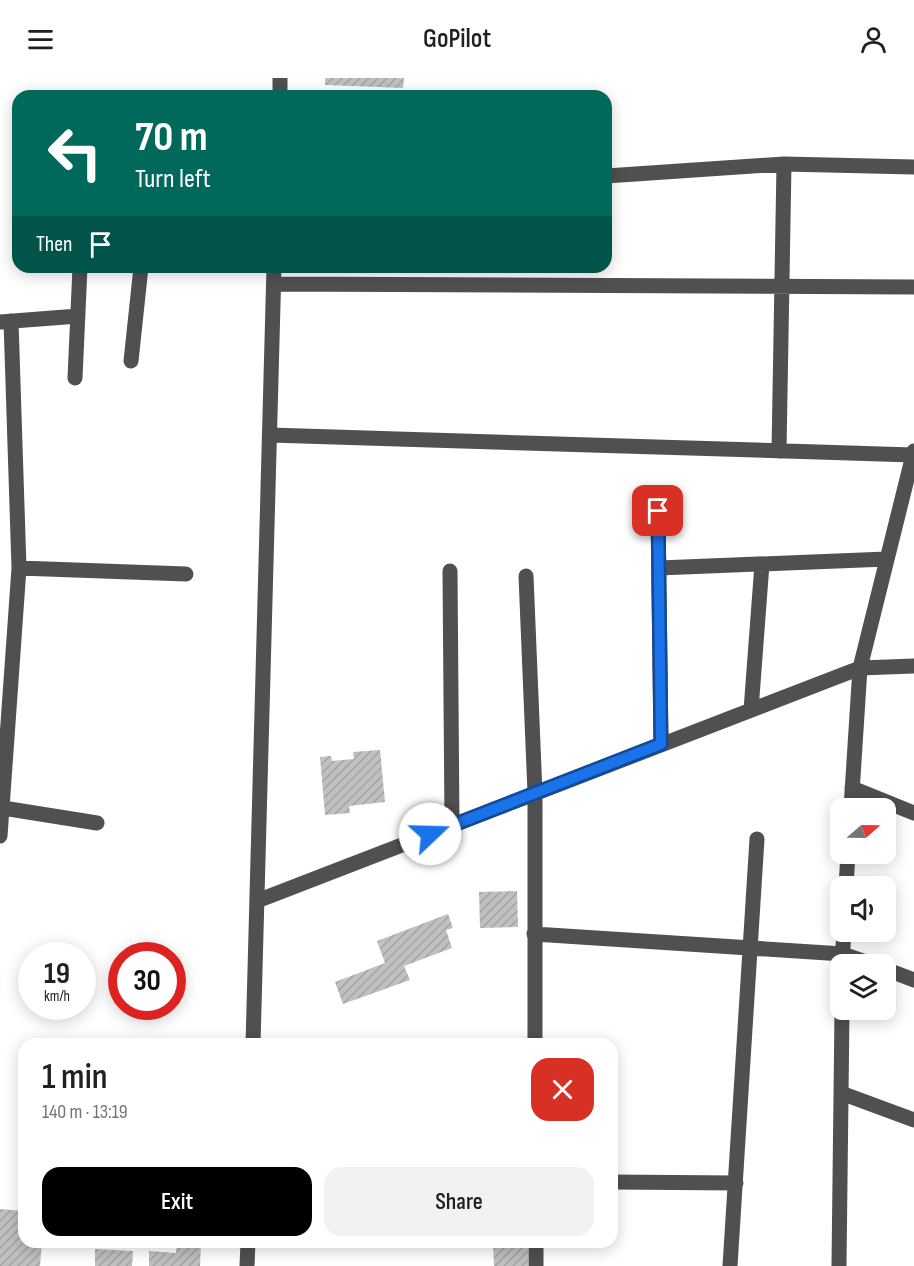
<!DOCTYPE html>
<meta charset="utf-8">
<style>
body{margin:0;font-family:"Sofia Sans Condensed",sans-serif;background:#f2f2f2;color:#202124;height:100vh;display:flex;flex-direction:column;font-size:22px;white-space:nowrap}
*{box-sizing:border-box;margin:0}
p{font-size:20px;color:#757577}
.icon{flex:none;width:33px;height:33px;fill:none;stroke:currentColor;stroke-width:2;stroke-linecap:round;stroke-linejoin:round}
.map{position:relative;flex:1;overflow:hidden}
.sheet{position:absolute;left:18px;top:960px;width:600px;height:210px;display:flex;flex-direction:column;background:#fff;border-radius:18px;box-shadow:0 3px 15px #0003}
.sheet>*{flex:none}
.hud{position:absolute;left:12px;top:12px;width:600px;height:183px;border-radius:18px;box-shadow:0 3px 15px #0003;background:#00695c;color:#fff;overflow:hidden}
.needle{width:39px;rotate:70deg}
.controls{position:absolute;left:830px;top:720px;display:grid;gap:12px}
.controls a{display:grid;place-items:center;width:66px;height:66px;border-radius:12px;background:#fff;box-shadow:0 3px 15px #0003;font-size:30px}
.speed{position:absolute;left:18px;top:864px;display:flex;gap:12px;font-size:30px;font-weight:700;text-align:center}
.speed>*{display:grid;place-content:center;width:78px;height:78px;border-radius:50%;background:#fff;box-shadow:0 3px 15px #0003;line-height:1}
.speed small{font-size:15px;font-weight:400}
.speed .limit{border:9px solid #d22;background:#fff;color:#111}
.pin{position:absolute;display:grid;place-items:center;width:51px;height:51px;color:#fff;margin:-26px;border-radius:12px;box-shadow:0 3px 9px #0006}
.me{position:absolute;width:66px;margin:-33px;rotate:69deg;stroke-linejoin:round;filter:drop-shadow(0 0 4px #0008)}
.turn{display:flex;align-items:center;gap:21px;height:126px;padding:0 24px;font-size:27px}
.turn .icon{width:78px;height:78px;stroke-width:2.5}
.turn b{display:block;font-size:42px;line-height:51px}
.then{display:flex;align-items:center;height:57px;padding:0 24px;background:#0003;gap:12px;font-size:22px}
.round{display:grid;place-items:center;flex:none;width:63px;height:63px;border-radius:18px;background:#f2f2f2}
.overview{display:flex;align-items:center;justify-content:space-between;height:102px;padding:0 24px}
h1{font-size:36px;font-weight:600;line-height:45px}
.action{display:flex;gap:12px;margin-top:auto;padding:12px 24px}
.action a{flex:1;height:69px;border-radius:18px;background:#000;color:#fff;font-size:24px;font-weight:600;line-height:69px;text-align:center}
.action a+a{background:#f2f2f2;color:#202124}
header{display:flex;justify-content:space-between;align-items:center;height:78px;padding:0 24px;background:#fff;font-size:27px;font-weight:600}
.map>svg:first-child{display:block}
.building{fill:url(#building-hatch)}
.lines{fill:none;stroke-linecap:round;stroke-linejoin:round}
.minor{stroke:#505050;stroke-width:15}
.route-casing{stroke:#114b97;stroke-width:15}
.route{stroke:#1a73e8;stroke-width:10}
</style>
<header><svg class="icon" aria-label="menu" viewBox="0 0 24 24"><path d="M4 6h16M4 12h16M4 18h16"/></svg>GoPilot<svg class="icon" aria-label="person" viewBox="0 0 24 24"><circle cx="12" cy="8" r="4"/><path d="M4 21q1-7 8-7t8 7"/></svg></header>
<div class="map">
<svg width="914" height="1188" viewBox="0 0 914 1188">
<defs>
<pattern id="building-hatch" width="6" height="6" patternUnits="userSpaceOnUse" patternTransform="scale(1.5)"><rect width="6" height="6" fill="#c0c0c0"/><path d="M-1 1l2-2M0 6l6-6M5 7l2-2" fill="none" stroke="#a3a3a3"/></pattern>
</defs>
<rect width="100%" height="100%" fill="#fff"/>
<path class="building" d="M325 0H404L403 10 325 7Z
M380 672 385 724 349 728 350 735 325 737 320 679 331 678 332 683 354 681 353 674Z
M517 813 518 849 480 850 479 814Z
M448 836 453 850 446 852 452 870 404 888 410 902 343 926 335 904 385 885 377 863Z
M0 1131 24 1133V1164H42L40 1188H0Z
M177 1164 201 1165 200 1188H149V1173L176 1175Z
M493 1164H528V1188H494Z
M95 1171 133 1173 132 1188H95Z"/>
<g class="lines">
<path class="minor" d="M280 18V0
M606 98 784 86 914 89
M274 206 914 209
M0 244 78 238
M131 283 141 189
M75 300 80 189
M270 357 913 377
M779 373 784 86
M658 433 661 666
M19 490 186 496
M659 490 887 481
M450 493 452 747
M526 498 535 715V966
M751 632 762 486
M852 710 914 735
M3 730 97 745
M851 730 860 590 914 373
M0 758 19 490 11 243
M846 808 848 776
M257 823 860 590 914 588
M534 856 843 876 872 886
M842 883 844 854
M885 891 914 902
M253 966 274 189
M841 1015 914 1042
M612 1104 736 1105
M536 1164V1188
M247 1188 248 1164
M730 1188 757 761
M839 1188 842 932"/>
</g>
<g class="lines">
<g class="route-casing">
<path id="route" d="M430 756 661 666 658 433"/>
</g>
<use href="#route" class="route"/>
</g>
</svg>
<div class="controls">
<a><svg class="needle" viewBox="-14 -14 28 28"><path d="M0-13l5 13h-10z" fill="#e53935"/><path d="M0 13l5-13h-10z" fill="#757577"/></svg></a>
<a><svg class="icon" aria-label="sound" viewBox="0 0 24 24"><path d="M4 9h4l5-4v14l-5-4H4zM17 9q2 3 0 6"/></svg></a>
<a><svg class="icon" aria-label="layers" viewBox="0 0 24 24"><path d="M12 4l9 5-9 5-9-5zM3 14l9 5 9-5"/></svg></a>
</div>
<div class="speed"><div>19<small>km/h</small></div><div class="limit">30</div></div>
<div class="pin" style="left:658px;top:433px;background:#d93025"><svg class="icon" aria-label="arrive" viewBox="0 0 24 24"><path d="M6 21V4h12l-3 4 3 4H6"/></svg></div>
<svg class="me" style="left:430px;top:756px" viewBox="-20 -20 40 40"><circle r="19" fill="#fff"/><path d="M0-13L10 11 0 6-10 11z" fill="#1a73e8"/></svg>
<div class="hud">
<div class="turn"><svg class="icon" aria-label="left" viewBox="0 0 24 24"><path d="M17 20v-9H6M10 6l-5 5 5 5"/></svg><div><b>70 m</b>Turn left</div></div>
<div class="then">Then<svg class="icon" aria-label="arrive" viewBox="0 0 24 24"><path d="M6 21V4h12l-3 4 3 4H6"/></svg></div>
</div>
<section class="sheet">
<div class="overview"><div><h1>1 min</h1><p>140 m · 13:19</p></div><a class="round" style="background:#d93025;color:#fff"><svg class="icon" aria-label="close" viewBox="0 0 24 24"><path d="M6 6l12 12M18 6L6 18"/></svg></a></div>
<div class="action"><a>Exit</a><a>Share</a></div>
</section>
</div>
